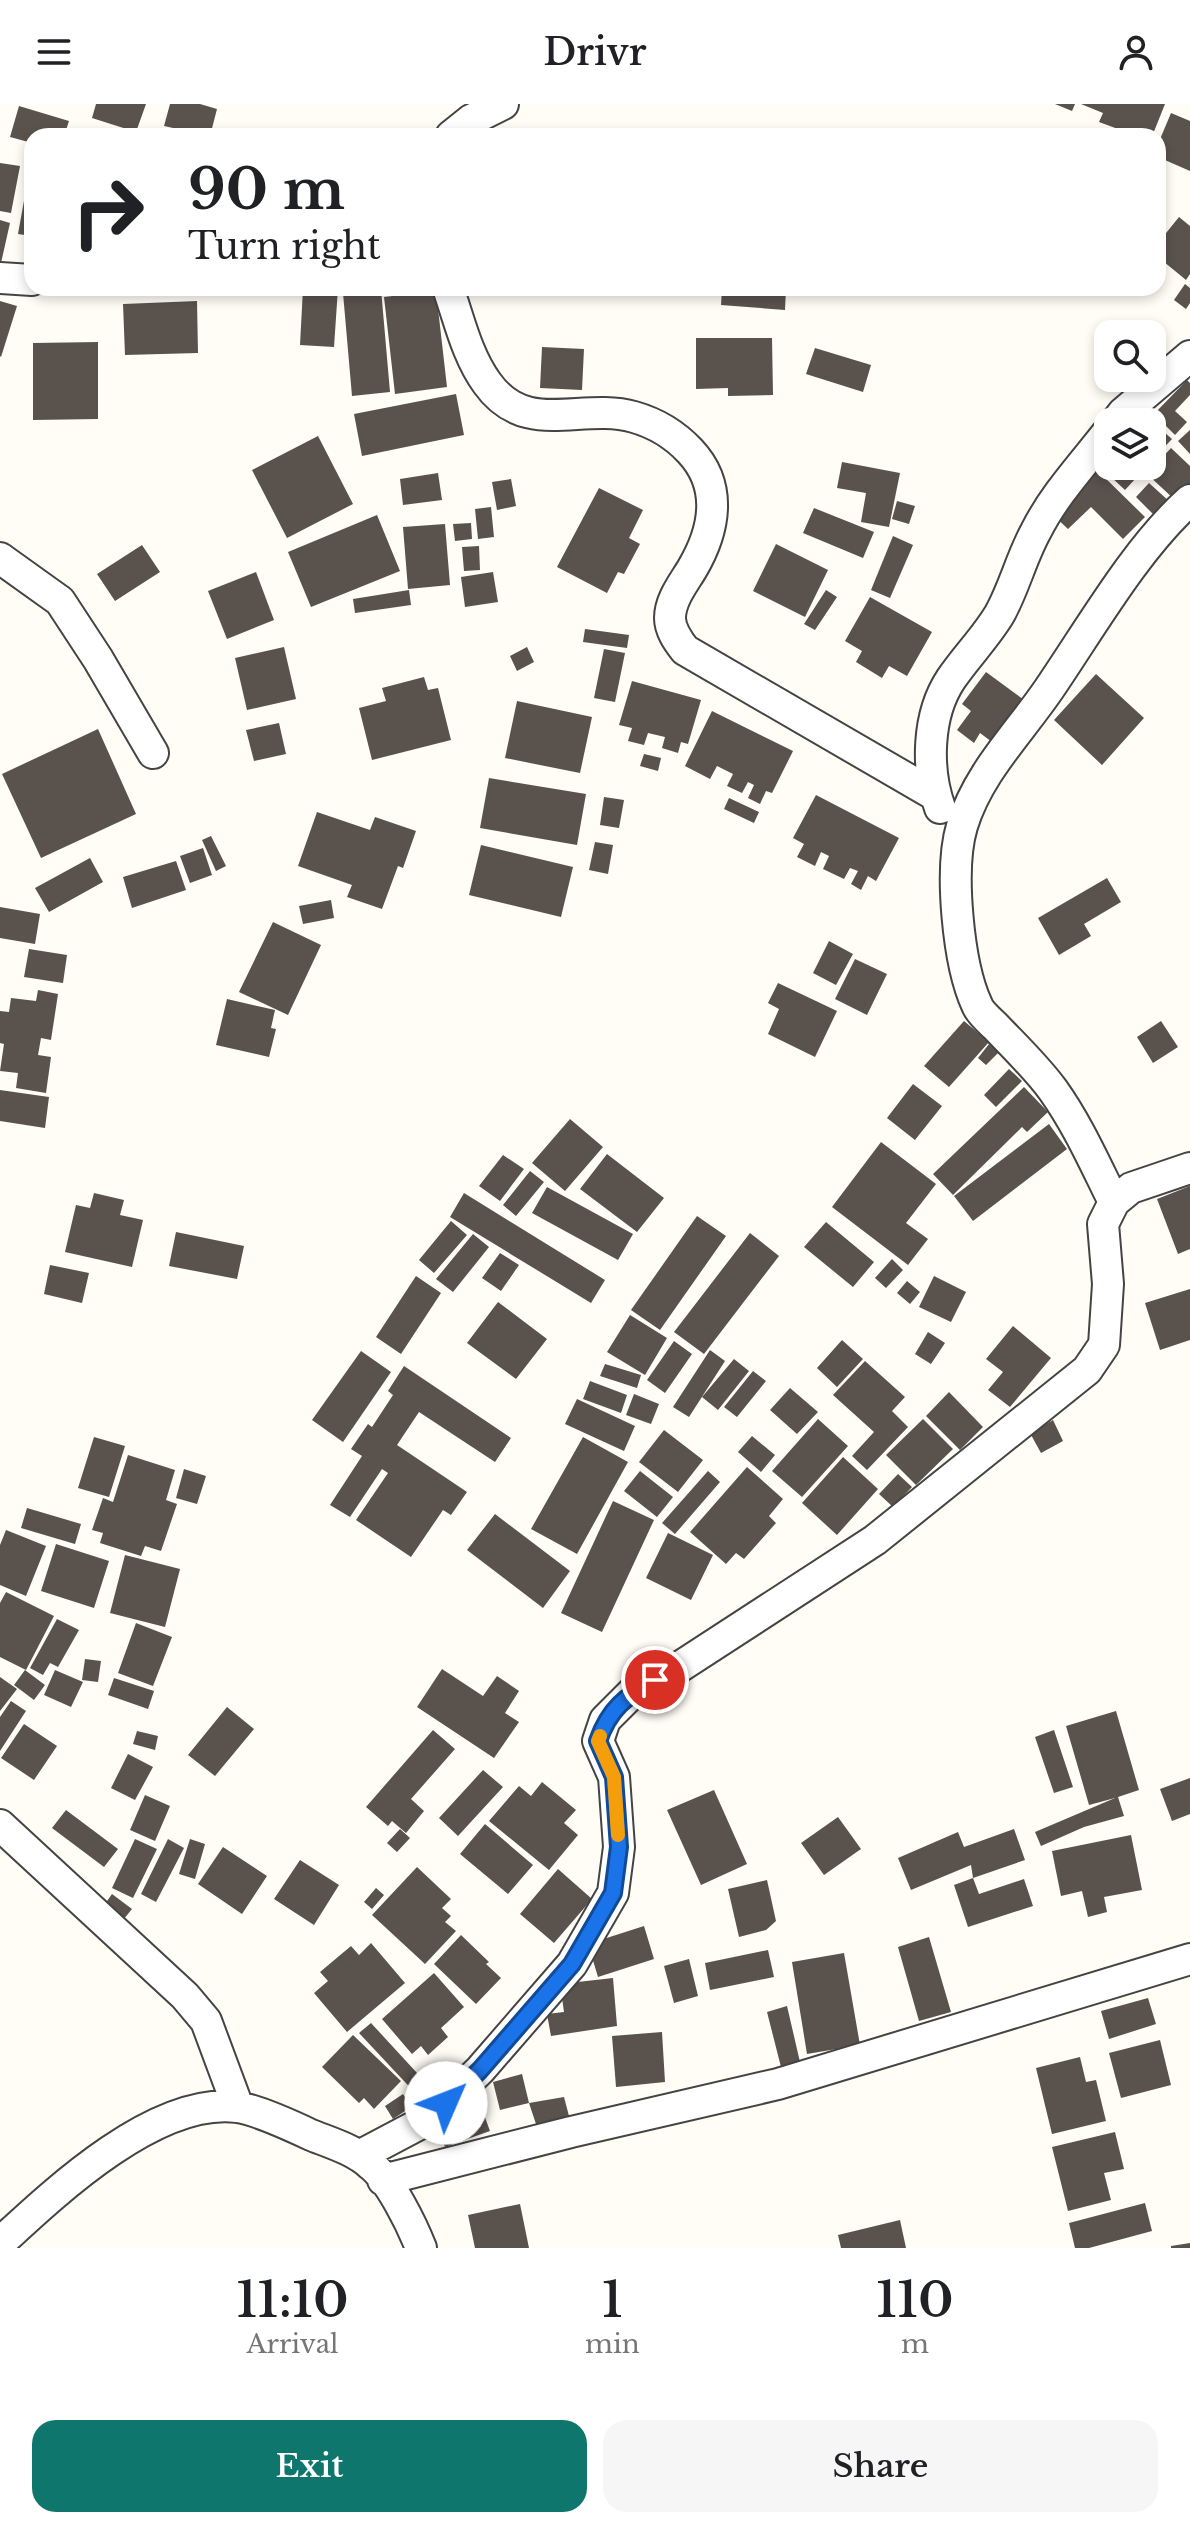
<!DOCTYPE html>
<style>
body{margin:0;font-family:"Libre Baskerville",serif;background:#f6f6f6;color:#202124;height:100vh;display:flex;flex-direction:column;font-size:30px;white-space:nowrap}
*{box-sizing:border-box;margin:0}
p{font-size:26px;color:#757577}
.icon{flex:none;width:44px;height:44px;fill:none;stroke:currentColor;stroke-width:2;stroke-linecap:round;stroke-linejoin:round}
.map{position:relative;height:2144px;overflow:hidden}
.panel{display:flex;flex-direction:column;background:#fff;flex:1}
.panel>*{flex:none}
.guide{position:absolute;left:24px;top:24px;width:1142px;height:168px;border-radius:24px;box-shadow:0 4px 12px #0003;background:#fff;color:#202124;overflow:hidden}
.controls{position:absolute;left:1094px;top:216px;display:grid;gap:16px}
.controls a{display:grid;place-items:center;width:72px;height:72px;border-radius:16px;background:#fff;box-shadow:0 4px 12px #0003;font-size:40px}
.pin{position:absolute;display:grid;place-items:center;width:68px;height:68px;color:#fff;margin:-34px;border:4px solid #fff;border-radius:50%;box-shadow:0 2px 8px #0007}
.me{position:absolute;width:88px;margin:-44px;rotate:46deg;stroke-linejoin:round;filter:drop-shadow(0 0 6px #0008)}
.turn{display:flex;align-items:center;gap:28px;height:168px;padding:0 32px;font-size:36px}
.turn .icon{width:104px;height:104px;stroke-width:2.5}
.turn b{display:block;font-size:56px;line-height:68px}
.eta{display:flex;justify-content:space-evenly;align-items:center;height:136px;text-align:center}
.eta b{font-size:48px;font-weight:600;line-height:56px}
.action{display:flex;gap:16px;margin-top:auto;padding:16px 32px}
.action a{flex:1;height:92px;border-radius:24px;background:#0f766e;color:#fff;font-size:32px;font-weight:600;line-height:92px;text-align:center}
.action a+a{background:#f6f6f6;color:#202124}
header{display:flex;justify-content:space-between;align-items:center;height:104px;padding:0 32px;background:#fff;font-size:36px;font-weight:600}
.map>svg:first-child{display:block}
.building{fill:#5a524d}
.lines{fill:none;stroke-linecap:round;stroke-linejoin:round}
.minor-casing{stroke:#444;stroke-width:34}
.minor{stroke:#fff;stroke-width:30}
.route-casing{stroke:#114b97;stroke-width:20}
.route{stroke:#1a73e8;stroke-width:14}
.slow{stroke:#f59e0b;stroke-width:14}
</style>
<header><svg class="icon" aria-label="menu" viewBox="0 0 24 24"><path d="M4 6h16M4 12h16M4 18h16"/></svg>Drivr<svg class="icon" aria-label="person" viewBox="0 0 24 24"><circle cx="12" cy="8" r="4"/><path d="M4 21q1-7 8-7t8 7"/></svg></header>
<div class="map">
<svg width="1190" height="2144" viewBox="0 0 1190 2144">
<rect width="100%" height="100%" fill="#fffdf5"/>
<path class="building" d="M96 0H146L136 28 92 14Z
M170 0H200L217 5 210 32 164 22Z
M1055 0H1075L1072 7Z
M1081 0H1165L1153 30 1140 25 1137 32 1099 18 1103 9Z
M19 2 69 17 64 32H32V39L10 33Z
M1171 9 1190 17V67L1158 53V40Z
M0 59 20 62 11 109 0 107Z
M29 69 32 70V132L18 130Z
M1179 113 1190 122V170L1186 176 1158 153V139Z
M0 116 10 119 1 159H0Z
M1185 180 1190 184V199L1186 205 1174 196Z
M303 184H338L334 243 300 241Z
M722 184H786L785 206 721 201Z
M864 184H888V188L864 186Z
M381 185 390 288 352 292 343 189Z
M436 187 447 283 395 290 384 193Z
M0 197 17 202 1 253 0 252Z
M197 197 198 249 125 251 123 200Z
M696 234H772L773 291 728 292V284L696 285Z
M98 238V315L33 316V239Z
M542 243 584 245 582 286 540 284Z
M815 244 871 261 863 288 806 270Z
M1187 276 1190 279V291L1175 307 1187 318 1175 331 1154 310Z
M456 290 464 331 362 352 354 310Z
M1156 321 1172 335 1152 356V325Z
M1190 326V350L1178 337Z
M318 332 353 400 287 434 252 366Z
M1171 344 1190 362V379L1175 396 1147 370Z
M842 358 900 369 889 423 861 418 866 389 837 384Z
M1118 362H1147L1125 386 1109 371Z
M1097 366 1145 413 1123 435 1091 403 1068 425 1052 410Z
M438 369 442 396 403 401 400 375Z
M511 375 516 402 497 406 492 378Z
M1149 379 1170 398 1156 413 1136 393Z
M599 384 643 406 629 434 640 440 624 470 618 468 607 489 557 463Z
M897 397 915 402 909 420 892 415Z
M491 403 494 433 478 435 475 405Z
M814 404 874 428 863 454 803 429Z
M377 411 400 467 311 503 288 448Z
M471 419 472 435 455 437 453 420Z
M445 420 450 481 408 485 403 423Z
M893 432 913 441 890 494 871 486Z
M776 440 828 466 805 513 753 487Z
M142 441 160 468 115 497 97 470Z
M479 442 480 466 464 467 462 443Z
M256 468 274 516 227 535 208 487Z
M493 468 498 498 465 503 461 473Z
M409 486 411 501 355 509 353 495Z
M826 486 837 493 815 526 804 520Z
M870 493 932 528 907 572 889 562 882 574 856 558 862 547 845 537Z
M585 525 629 531 627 544 583 538Z
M284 543 296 595 247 606 235 554Z
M527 543 534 558 517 567 510 552Z
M604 545 625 549 615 598 594 594Z
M986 568 1024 596 992 638 980 629 974 639 957 626 971 607 962 600Z
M1096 570 1144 614 1102 661 1054 616Z
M424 573 428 586 438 584 451 636 372 656 359 604 386 597 382 584Z
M632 577 701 596 688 640 681 638 678 649 662 644 665 633 648 629 644 641 628 637 632 624 619 621Z
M517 597 592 613 580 669 505 654Z
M712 607 793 647 772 689 766 687 760 700 748 694 754 681 748 678 742 689 727 682 733 670 717 662 710 675 685 662Z
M279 619 286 650 254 657 246 626Z
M98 625 136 710 41 754 2 670Z
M644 650 661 654 658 667 640 662Z
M489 674 586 690 577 741 480 724Z
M816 691 899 734 876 777 868 772 861 786 851 780 858 767 850 764 844 775 823 765 829 752 821 748 815 762 797 753 804 740 793 734Z
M604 693 624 696 619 724 600 721Z
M729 694 759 708 754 719 724 705Z
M317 708 370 726 375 713 416 727 403 764 398 762 382 805 347 793 352 781 298 762Z
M211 732 226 762 216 767 202 736Z
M595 738 613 741 608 770 589 766Z
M481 741 573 763 561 813 469 791Z
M203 744 212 771 190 779 180 752Z
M90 754 103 778 49 808 35 784Z
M176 757 186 786 132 804 123 773Z
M1107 774 1121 798 1084 820 1091 832 1059 851 1038 814Z
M331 796 334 814 303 820 299 802Z
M0 803 40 810 35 840 0 834Z
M273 818 321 841 288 911 239 888Z
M829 837 853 850 836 881 813 869Z
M29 845 67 851 63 879 24 873Z
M855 855 887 870 867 911 835 895Z
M778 879 837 907 815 953 768 930 779 905 768 899Z
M38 886 58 890 51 936 41 934 38 951 51 953 46 989 16 984 18 969 0 967 4 940 0 939V907L9 908 11 894 36 897Z
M227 895 275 906 271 924 276 925 269 953 216 941Z
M964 917 989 938 949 983 924 962Z
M1161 917 1178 943 1153 959 1137 933Z
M989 940 999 948 986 961 978 954Z
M1009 965 1022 977 996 1003 984 991Z
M913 980 942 1002 915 1036 887 1014Z
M1024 983 1048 1008 1027 1028 1022 1023 953 1091 933 1070Z
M0 986 49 993 45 1024 0 1017Z
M570 1015 603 1043 565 1087 532 1059Z
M1049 1020 1067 1045 973 1117 954 1092Z
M881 1038 936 1080 906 1119 928 1135 908 1161 832 1103Z
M607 1050 664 1094 637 1128 580 1085Z
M503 1051 524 1065 500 1097 479 1082Z
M530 1067 544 1078 516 1112 503 1101Z
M1190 1082V1145L1178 1150 1157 1095Z
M547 1083 633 1130 618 1156 532 1109Z
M94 1089 124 1096 120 1111 143 1116 132 1163 65 1148 76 1101 90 1104Z
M464 1089 605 1176 591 1199 450 1113Z
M697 1112 726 1132 660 1226 631 1206Z
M451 1117 467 1131 434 1169 419 1156Z
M826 1118 874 1158 853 1183 804 1143Z
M176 1128 244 1142 237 1175 169 1162Z
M750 1129 779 1152 704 1250 674 1228Z
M473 1130 489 1143 453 1188 436 1175Z
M500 1149 519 1161 501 1187 482 1174Z
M892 1155 903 1166 886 1184 875 1174Z
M50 1161 89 1169 82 1199 44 1190Z
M416 1172 441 1189 401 1250 376 1233Z
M934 1172 966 1188 951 1218 919 1203Z
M907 1177 920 1188 910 1200 897 1189Z
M1190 1185V1236L1160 1246 1145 1199Z
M498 1198 547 1235 516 1275 467 1239Z
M630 1211 667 1234 645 1271 607 1248Z
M1013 1222 1051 1254 1010 1303 988 1286 1003 1268 986 1255Z
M928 1228 945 1239 931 1260 915 1250Z
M842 1236 863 1255 837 1283 817 1264Z
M674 1237 692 1250 665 1289 647 1276Z
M710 1246 725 1257 689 1313 673 1303Z
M361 1247 391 1268 343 1338 312 1316Z
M734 1255 749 1267 718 1306 702 1293Z
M865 1257 905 1293 892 1307 908 1323 867 1366 852 1352 874 1328 833 1291Z
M605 1260 641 1271 637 1284 600 1272Z
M404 1262 511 1334 495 1358 419 1308 397 1341 467 1388 451 1411 443 1406 411 1453 356 1416 388 1369 382 1365 350 1413 330 1401 362 1352 351 1345 368 1320 372 1323 393 1291 388 1287Z
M753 1267 766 1277 737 1313 724 1303Z
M590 1277 627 1291 621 1309 583 1295Z
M790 1284 818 1308 797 1330 770 1306Z
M949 1288 983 1323 960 1346 926 1312Z
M634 1290 659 1300 651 1320 626 1311Z
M577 1295 635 1322 624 1347 565 1320Z
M818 1315 848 1342 802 1393 772 1367Z
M923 1315 953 1345 916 1381 886 1351Z
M1053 1316 1063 1337 1041 1349 1030 1329Z
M664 1326 703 1356 678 1388 639 1358Z
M752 1332 775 1351 761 1368 738 1348Z
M94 1333 125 1342 109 1393 78 1384Z
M583 1333 628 1358 577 1450 531 1425Z
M128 1351 175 1366 166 1396 177 1400 161 1447 145 1442 141 1452 100 1439 103 1429 92 1426 103 1394 113 1398Z
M843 1353 878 1385 837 1431 802 1399Z
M747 1363 783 1395 769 1412 776 1419 744 1455 736 1449 726 1460 690 1428Z
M184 1365 206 1372 197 1400 176 1394Z
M640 1367 673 1393 657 1413 624 1387Z
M708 1367 720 1378 675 1430 662 1419Z
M898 1370 912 1383 893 1403 879 1390Z
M613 1397 654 1416 602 1528 561 1509Z
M27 1404 81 1420 75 1440 21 1424Z
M495 1410 570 1467 543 1504 467 1446Z
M6 1426 46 1442 26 1492 0 1481V1441Z
M668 1429 713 1451 691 1496 646 1474Z
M56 1440 109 1457 94 1504 41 1487Z
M125 1451 180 1465 165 1523 110 1509Z
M6 1488 54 1512 26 1566 0 1553V1499Z
M57 1515 79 1526 58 1563 50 1559 43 1571 30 1564Z
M136 1519 172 1533 153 1582 118 1569Z
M85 1555 101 1557 98 1578 82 1576Z
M442 1565 483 1592 497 1572 519 1587 505 1609 519 1618 494 1654 417 1603Z
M25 1566 45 1581 34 1596 14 1581Z
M55 1566 83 1578 71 1603 44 1591Z
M0 1573 17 1585 0 1607Z
M114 1574 154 1587 148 1605 108 1591Z
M11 1597 26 1607 0 1647V1613Z
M227 1603 254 1625 215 1672 188 1651Z
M1116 1607 1139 1686 1118 1693 1124 1712 1084 1723 1041 1742 1035 1728 1115 1694 1089 1701 1066 1622Z
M24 1620 57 1642 34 1676 1 1654Z
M433 1626 455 1645 411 1695 424 1707 406 1729 392 1717 388 1722 366 1703Z
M1054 1626 1073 1683 1054 1689 1035 1633Z
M137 1627 158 1632 155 1646 133 1640Z
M128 1650 153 1663 135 1696 111 1684Z
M483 1666 503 1683 458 1732 439 1714Z
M1190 1674V1710L1172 1717 1160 1685Z
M542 1678 576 1706 564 1719 578 1731 549 1766 489 1717 519 1682 531 1692Z
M714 1686 747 1760 701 1781 667 1706Z
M145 1691 170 1702 155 1737 130 1726Z
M66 1706 118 1745 104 1763 52 1724Z
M838 1713 861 1745 824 1771 801 1739Z
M485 1720 533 1761 508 1790 460 1750Z
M400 1725 410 1734 397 1748 387 1739Z
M1014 1725 1025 1756 973 1774 971 1761 911 1786 898 1754 958 1728 964 1743Z
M1131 1731 1142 1786 1104 1793 1107 1808 1088 1813 1082 1787 1061 1792 1052 1747Z
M135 1735 157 1745 133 1794 112 1784Z
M168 1735 184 1744 156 1798 141 1790Z
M190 1735 205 1740 195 1775 179 1770Z
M223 1743 267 1772 242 1810 198 1780Z
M300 1756 339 1781 314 1821 274 1795Z
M417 1763 451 1795 442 1804 451 1812 445 1818 456 1827 425 1860 372 1811Z
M558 1765 592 1795 554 1839 520 1810Z
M973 1774 979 1790 1024 1775 1033 1802 968 1823 954 1781Z
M767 1776 776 1817 766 1826 739 1833 728 1785Z
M376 1784 384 1791 372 1805 364 1798Z
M112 1790 132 1805 119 1821 100 1807Z
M644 1822 654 1855 598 1873 588 1840Z
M461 1831 489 1858 486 1860 501 1874 476 1900 434 1860Z
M929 1833 951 1908 919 1917 898 1843Z
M371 1839 405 1879 347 1928 314 1889 328 1877 320 1868 351 1842 359 1851Z
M768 1846 774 1873 710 1886 705 1859Z
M844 1849 860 1941 807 1950 792 1858Z
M689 1855 698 1892 674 1899 664 1862Z
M434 1869 464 1903 441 1924 448 1933 428 1951 421 1942 412 1950 382 1915Z
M613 1874 617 1922 551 1932 547 1910 564 1908 560 1880Z
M1148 1894 1156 1920 1109 1935 1101 1907Z
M787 1902 800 1958 781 1963 767 1908Z
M371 1919 429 1982 418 1992 359 1929Z
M662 1928 665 1978 616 1983 612 1932Z
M353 1931 401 1977 374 2005 364 1994 359 1999 322 1963Z
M1160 1936 1171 1981 1121 1994 1109 1949Z
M1080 1953 1086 1978 1096 1976 1106 2017 1052 2030 1036 1964Z
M522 1970 529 1999 564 1993 569 2012 536 2020 529 1999 500 2006 493 1978Z
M403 1990 411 2003 393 2015 385 2002Z
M483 2008 490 2027 445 2043 438 2023Z
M1115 2028 1124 2065 1104 2069 1111 2096 1068 2107 1052 2043Z
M1145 2099 1152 2127 1089 2144H1075L1069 2119Z
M520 2100 529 2144H475L468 2111Z
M900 2116 906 2144H841L838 2131Z
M1190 2139V2144H1171V2142Z"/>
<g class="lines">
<g class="minor-casing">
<path id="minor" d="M451 32 471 16 503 0
M0 174 32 176
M448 184C459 215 467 252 487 279 526 334 581 298 634 313 655 319 675 331 690 347 723 382 715 426 692 465 683 480 670 496 670 514 670 526 678 537 685 546L935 691
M1116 318 1123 309 1190 252
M0 454 60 497 98 555 153 649
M940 704C926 665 927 611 951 575 966 553 985 534 999 511 1014 485 1021 454 1036 427 1054 391 1083 360 1108 328
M1114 1098C1095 1060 1078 1021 1053 986 1037 964 1016 944 996 923 990 917 980 909 977 901 958 860 949 765 962 722 978 669 1019 629 1049 585 1090 525 1136 444 1190 396
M0 1721 185 1892 206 1917 238 2003
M359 2052 429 2015 480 1966 572 1860 613 1789 619 1743 614 1673 598 1637 605 1616 633 1588 678 1564 875 1436 1087 1266 1104 1241 1108 1180 1103 1120 1114 1098 1131 1084 1190 1064
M383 2076 571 2028 778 1980 1190 1855
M0 2139C56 2087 156 1993 237 2003 257 2006 292 2022 311 2031 331 2039 355 2046 371 2061 390 2076 412 2121 421 2144"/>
</g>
<use href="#minor" class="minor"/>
</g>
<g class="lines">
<g class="route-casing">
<path id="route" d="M446 1999 480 1966 572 1860 613 1789 619 1743 614 1673 598 1637C609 1605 626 1592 655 1576"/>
</g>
<use href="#route" class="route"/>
<path class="slow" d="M600 1632 598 1637 614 1673 618 1731"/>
</g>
</svg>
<div class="controls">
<a><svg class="icon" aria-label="search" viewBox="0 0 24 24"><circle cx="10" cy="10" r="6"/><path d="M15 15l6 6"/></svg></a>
<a><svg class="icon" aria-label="layers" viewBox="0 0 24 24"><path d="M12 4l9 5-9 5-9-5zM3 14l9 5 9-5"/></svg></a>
</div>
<div class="pin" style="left:655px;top:1576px;background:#d93025"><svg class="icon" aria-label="arrive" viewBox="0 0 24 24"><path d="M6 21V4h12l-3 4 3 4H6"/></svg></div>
<svg class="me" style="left:446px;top:1999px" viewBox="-20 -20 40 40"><circle r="19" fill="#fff"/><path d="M0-13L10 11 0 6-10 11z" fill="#1a73e8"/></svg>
<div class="guide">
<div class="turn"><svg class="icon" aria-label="right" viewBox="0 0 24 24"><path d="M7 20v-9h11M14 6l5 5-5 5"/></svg><div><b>90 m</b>Turn right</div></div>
</div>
</div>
<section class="panel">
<div class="eta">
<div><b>11:10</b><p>Arrival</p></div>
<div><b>1</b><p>min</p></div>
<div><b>110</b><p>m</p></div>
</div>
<div class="action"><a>Exit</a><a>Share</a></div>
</section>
